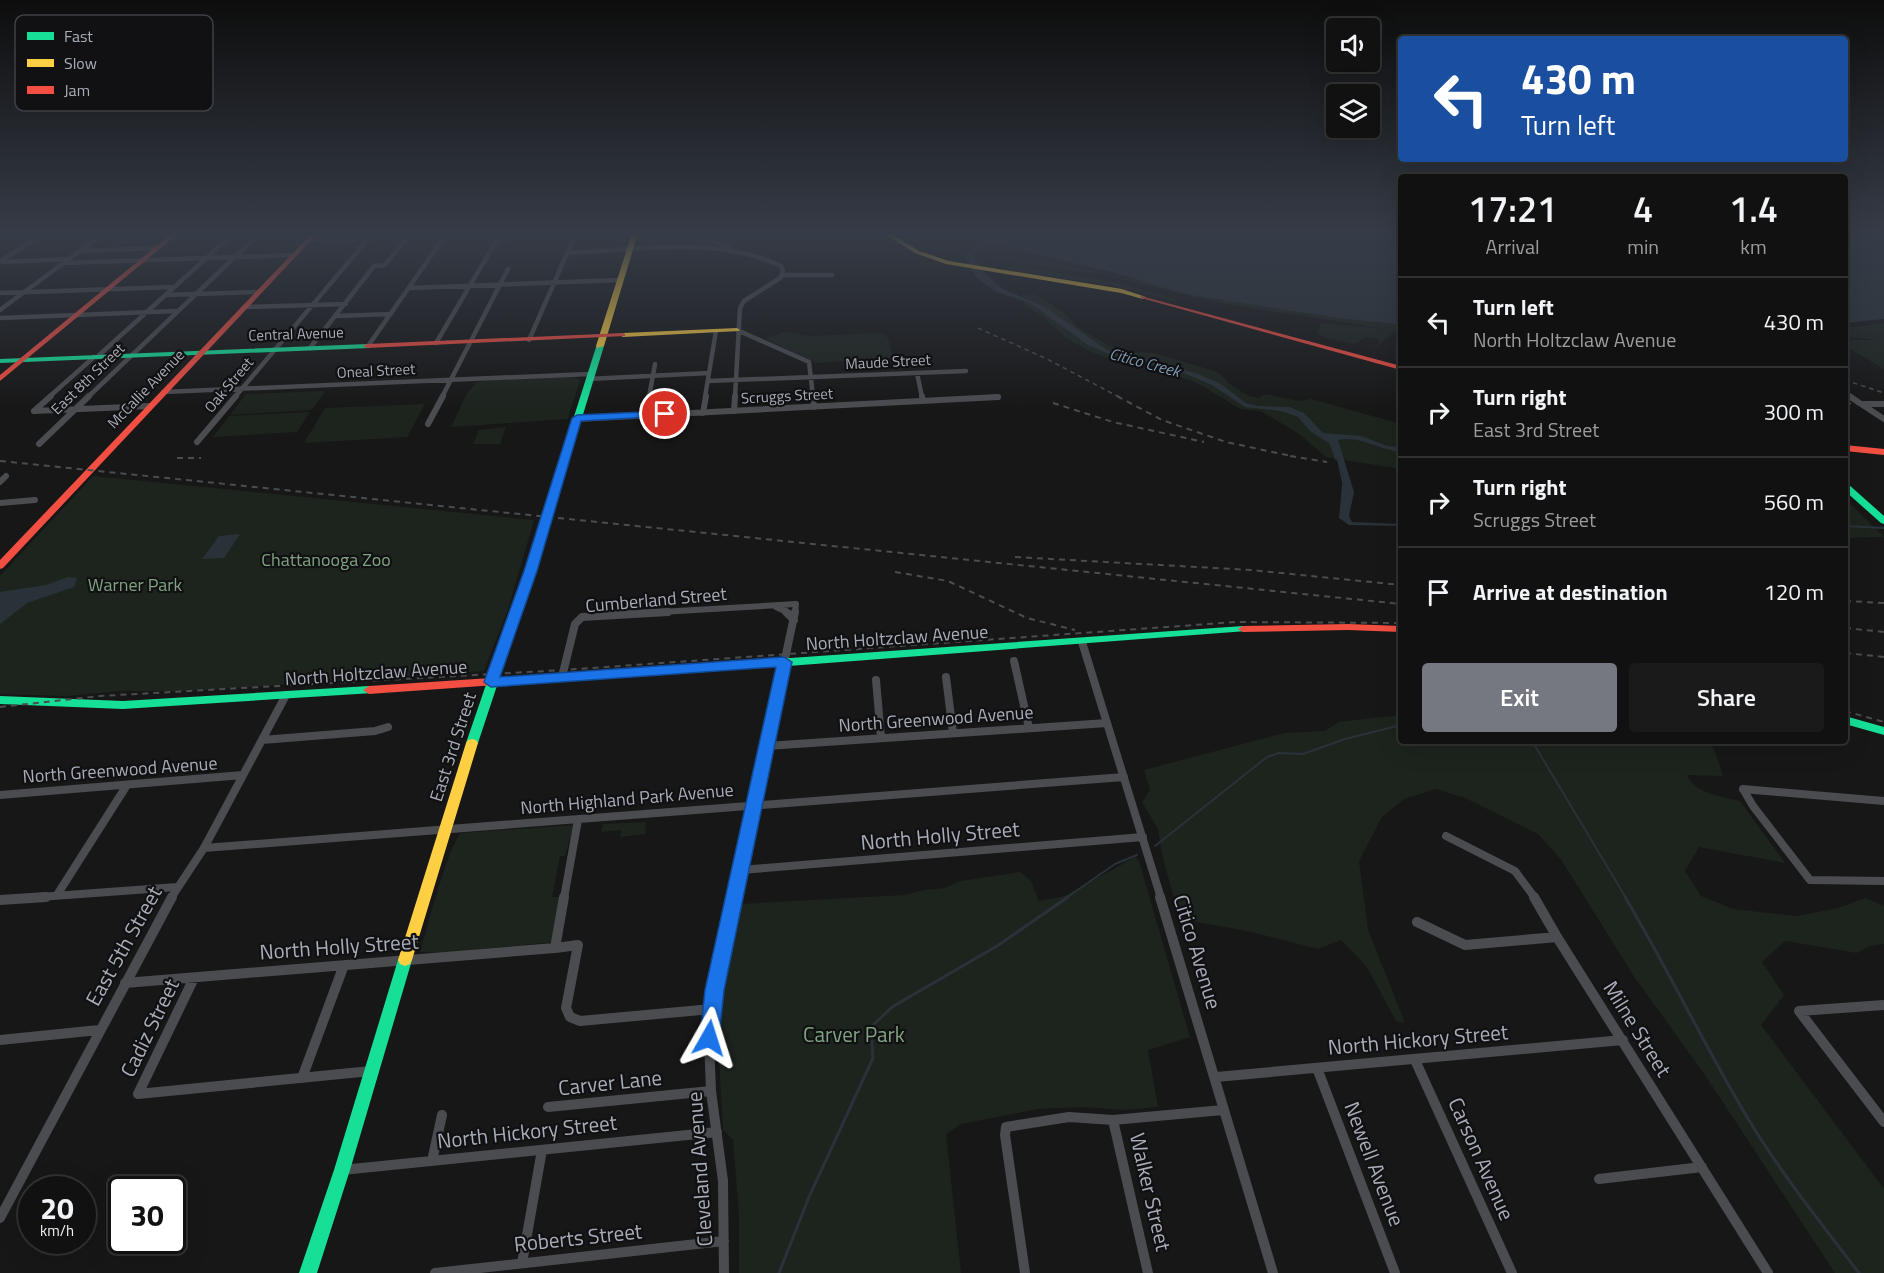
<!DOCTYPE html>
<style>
body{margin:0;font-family:"Titillium Web",sans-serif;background:#1a1a1a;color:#f1f3f6;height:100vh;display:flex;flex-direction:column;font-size:22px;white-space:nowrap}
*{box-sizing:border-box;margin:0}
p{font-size:20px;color:#9c9d9f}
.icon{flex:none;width:33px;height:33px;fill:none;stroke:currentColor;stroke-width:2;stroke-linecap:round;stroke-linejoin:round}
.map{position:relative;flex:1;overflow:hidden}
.side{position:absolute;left:1398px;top:174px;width:450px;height:570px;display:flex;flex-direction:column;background:#111;border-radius:6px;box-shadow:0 6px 24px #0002,0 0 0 2px #303131}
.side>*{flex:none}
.guide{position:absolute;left:1398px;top:36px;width:450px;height:126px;border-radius:6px;box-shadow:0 6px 24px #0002,0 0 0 2px #303131;background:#1a4fa0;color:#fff;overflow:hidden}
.fabs{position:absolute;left:1326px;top:18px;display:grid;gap:12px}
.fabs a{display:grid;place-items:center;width:54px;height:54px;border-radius:6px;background:#111;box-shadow:0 6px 24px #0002,0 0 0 2px #303131;font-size:30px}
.speed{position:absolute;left:18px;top:1176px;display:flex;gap:12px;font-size:30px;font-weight:700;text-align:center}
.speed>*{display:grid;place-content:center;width:78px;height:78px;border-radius:50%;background:#111;box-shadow:0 6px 24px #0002,0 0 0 2px #303131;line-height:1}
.speed small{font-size:15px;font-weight:400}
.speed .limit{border:3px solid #111;border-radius:9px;background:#fff;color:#111}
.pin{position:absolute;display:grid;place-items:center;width:51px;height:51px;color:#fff;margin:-26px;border:3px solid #fff;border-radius:50%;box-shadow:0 2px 6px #0007}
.me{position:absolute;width:66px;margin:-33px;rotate:6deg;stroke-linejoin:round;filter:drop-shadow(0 0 4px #0008)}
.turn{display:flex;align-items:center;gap:21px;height:126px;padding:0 24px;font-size:27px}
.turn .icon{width:78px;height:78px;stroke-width:2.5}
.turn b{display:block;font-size:42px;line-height:51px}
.eta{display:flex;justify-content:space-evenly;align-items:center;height:102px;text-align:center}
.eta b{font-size:36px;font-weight:600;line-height:42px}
.action{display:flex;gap:12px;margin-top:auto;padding:12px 24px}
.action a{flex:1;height:69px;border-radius:6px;background:#757880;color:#fff;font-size:24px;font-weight:600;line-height:69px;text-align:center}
.action a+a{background:#1a1a1a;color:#f1f3f6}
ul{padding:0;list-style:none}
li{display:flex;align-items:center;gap:18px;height:90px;padding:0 24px;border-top:2px solid #303131}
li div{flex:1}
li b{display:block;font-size:22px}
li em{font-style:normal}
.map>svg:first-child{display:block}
.green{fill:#1d241e}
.water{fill:#2a3239}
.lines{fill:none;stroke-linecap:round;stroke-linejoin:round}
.stream-far1{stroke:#2a3239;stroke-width:2}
.stream{stroke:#2a3239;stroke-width:3}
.street-far3{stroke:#4b4c50;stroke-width:4.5}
.street-far2{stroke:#4b4c50;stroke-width:6}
.street-far1{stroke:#4b4c50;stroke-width:8}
.street{stroke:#4b4c50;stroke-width:10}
.fast{fill:#16e098;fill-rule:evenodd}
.slow{fill:#ffcf43;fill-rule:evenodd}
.jam{fill:#f24e42;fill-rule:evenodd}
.rail-far1{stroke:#4b4c4f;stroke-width:1.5;stroke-dasharray:4.5 4;stroke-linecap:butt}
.rail{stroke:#4b4c4f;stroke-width:2;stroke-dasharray:6 5;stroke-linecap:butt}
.route{fill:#1a73e8;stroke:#114b97;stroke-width:1.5}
.labels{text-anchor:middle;stroke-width:4.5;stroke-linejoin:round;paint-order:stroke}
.far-street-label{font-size:15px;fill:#a8adb8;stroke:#111113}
.far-water-label{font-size:16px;font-style:italic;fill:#7f9bb3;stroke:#111113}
.park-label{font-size:18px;fill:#7fa381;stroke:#111113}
.street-label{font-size:18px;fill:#a8adb8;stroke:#111113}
.near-street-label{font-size:21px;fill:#a8adb8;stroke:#111113}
.near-park-label{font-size:21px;fill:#7fa381;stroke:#111113}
.key{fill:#111113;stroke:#3e4045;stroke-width:1.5}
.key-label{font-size:16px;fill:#a8adb8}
</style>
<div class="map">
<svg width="1884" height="1273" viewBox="0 0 1884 1273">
<rect width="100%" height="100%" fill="#171717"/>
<path class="green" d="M1004 256 1026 257 1243 302 1401 322V331H1396L1367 354 1379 342V339L1366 337 1355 344 1326 338 1317 333 1321 323 1387 329 1224 304 1104 275 997 261 992 258Z
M1014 266 1110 281 1178 300 1177 302 1115 286 1003 269Z
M1035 294 1062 311 1079 328 1108 345 1129 352 1154 353 1218 372 1232 386 1249 396 1258 398 1265 394 1299 401 1311 399 1401 424V469L1326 457 1299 434 1271 417 1260 411 1240 409 1201 385 1156 367 1114 360 1091 352 1066 338 1044 317 1025 305 1023 295Z
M1884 323V369L1845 346V340H1876L1845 336V328Z
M784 332 809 336 882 333 888 338 893 358 816 363 765 339Z
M573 376 580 380 568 419 451 427 467 393 477 382 504 378Z
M325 391 312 410 230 415 246 394Z
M425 404 407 437 304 443 325 408Z
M310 412 297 432 213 437 229 416Z
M506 427 500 444H473L479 430Z
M93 476 534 520 508 610 484 671 188 691H120L67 696 0 694V576Z
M1845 498 1884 537 1845 538Z
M1401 715V741H1704L1714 749 1723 776 1687 775C1694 793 1722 797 1740 801L1785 863 1699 847 1685 871 1701 896 1733 909 1797 916 1838 908 1865 898 1884 906V944L1870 946 1857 953 1785 941 1762 962 1784 995 1761 1025 1884 1189V1273H1835L1705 1075 1635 978 1562 861 1538 834 1465 798 1436 789 1404 799 1382 817 1359 861 1368 930 1405 1023 1396 1021 1367 967 1341 940 1318 949 1247 931 1180 919 1162 855 1158 829 1142 802 1150 790 1144 770 1284 733 1325 731 1339 722Z
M646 822 645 834 620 837 621 830 601 832 603 824Z
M574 825 565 856H560L552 897H560L552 942 446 953 420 952C427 930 448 845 461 833Z
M1135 857 1139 861 1190 1037 1148 1050 1158 1107 1123 1110 1083 1107 1038 1109 961 1124 946 1134 961 1273H739V1214L733 1140 723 1129 718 1039 720 1012 741 904 905 895 924 890 944 888 961 881 1020 872 1031 881 1039 901 1065 896Z"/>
<path class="water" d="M990 233H1329L1401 245V323L1396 324 1338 318 1185 294 1115 273 1034 254 999 243 986 244 977 251 974 258 984 272 1001 288 1045 307 1107 350 1117 354 1151 360 1198 374 1221 384 1246 403 1257 406 1289 407 1304 413 1323 433 1361 436 1387 446 1401 447V452C1379 450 1360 435 1338 440L1354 492 1349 516 1352 522 1401 524V526L1349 525 1339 518 1343 475 1330 444 1310 431 1298 417 1281 411 1245 407 1212 385 1174 369 1114 356 1088 345 1030 303 996 292 976 277 964 256 991 236Z
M1884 233V319L1845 323V238Z
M240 534 224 558 202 559 219 536Z
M68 577 77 578 74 587 27 603 0 624V592L46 585Z"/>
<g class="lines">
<path class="stream-far1" d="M1331 445 1336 459
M1339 464 1343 482
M1845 526 1884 528
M1532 741 1626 898
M1155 846 1267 757 1279 753 1303 754 1345 739 1401 725
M1066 898 1115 864 1137 855"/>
<path class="stream" d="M1625 897C1668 969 1704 1045 1747 1117 1780 1172 1820 1222 1859 1273
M779 1273 809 1197 873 1058 871 1027 892 1007 997 946 1068 897"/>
<path class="street-far3" d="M694 233 728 247
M174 235 234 233
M309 240 505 233
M80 251 158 248
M568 253C637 250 717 235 781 266L783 272 780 278 744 301 740 308 735 397
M2 260 44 233
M0 262 69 259
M64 263 295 255
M781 275H832
M409 288 620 280
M0 293 174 287
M166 295 259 292
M244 307 346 304
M0 310 104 233
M336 316 391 314
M0 318 177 311
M737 330 809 362 813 397
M529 340 576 233
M436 343 501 233
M368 346 447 233
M310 348 374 266 385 265 408 236
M97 357 234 233
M917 373 922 397
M588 379 709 373
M708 381 966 371
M163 392 590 374
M1845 393 1852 397
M49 397 94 357
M88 397 260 233
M235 397 373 233
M442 397 508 269
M649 397 655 364
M705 397 716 331
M991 397H998"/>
<path class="street-far2" d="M813 396 814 407
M922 396 923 401
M1849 396 1884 419
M1863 404H1884
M34 411 150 406
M34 411 51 396
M734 411 735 396
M703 413 706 396
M646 415 649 396
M577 419 998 397
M428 424 443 396
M197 442 236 396
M39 444 89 396
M0 482 6 476
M0 503 35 500
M776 607 789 613
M643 613 796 604 795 613"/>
<path class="street-far1" d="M786 612 794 620
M1082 642 1161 898
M1014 661 1029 728
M562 677 575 624 582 617 668 612
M946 677 953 733
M876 680 881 738
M262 740 375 731 388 727
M767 746 1107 723
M1743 789 1753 806 1810 880 1884 881
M1743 789 1884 801
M0 795 243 775
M1446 836 1515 871 1535 898
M204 848 1124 777
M741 870 1143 837
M57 895 127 785
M26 898 177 887
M171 898 204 848 286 695
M564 898 578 820
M734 898 795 612"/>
<path class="street" d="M564 897 555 948 578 945 566 1008 570 1017 580 1021 712 1009
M1160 897 1273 1273
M1534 897 1557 937 1768 1273
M0 900 46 897
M1417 922 1465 945 1557 937
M125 983 555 948
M1799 1011 1884 1122
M1799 1011 1884 1005
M0 1040 99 1030
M1415 1060 1512 1273
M1317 1068 1395 1273
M1216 1077 1623 1040
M302 1078 344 965
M138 1094 371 1071
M138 1094 194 978
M548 1107 711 1091
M1113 1120 1148 1273
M432 1161 442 1115
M342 1170 717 1132
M1599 1179 1702 1167
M0 1218 172 897
M522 1263 542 1150
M435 1273 724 1241
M724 1273 723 1181 711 1091 709 1038 714 990 734 897
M1025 1273 1005 1135 1006 1127 1069 1117 1113 1120 1223 1110"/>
<path class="fast" d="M367 344 371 346 370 348 0 363V359Z
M597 344 604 346 535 571 478 743 476 746H468L466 743 525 571Z
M1845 483 1848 484 1884 516V524L1881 523 1845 491Z
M1243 626 1247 627 1248 629 1247 631 762 668 757 664 762 660Z
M369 686 375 690 373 693 123 709 0 704V696L123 701Z
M1845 716 1884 727V735L1845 724Z
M405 954 410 956 412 960 350 1170 317 1273H299L334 1170 398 960 400 956Z"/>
<path class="slow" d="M632 233H638L604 346 597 348 596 346Z
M883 233H890L919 251 949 261 1122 289 1146 297 1143 299 1121 293 946 264 915 253Z
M737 328 740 330 739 331 623 337 619 335 623 333Z
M472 739 476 740 478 743 412 960 410 964 405 966 400 964 398 960 466 743 468 740Z"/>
<path class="jam" d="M172 233H179L0 381V375Z
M312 233H318L3 568 0 569V560Z
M1141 296 1401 366V370L1141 298Z
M623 333 625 334V336L367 348 363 346 367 344Z
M1845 445 1884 449V455L1845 451Z
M1348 624 1401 626V632L1348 630 1243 632 1238 629 1243 626Z
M762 660 767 664 766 666 369 694 363 690 369 686Z"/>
<path class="rail-far1" d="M978 328 1047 359 1119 397
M1845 380 1884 393"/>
<path class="rail" d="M1117 396 1162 420 1226 442 1296 457
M1053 403 1113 422 1204 442
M1845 403 1884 406
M1290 456 1327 462
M177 458H201
M0 461 1401 604
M1015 557 1251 570 1401 585
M895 572 948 581 1027 618 1075 630
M1845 601 1884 603
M1845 628 1884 632
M1845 653 1884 657
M0 707 100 696 564 670 1236 622 1401 623
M1845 711 1884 722"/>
</g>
<linearGradient id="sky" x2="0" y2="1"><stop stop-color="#0d0d0d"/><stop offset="0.57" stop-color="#363c47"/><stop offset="1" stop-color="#363c47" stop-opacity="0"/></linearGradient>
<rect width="1884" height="411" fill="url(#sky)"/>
<path class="route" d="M665 411 669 412V416L581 421 537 571 500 677 784 657 792 662 724 990 719 1038 716 1044 709 1047 702 1044 700 1038 705 990 776 667 491 687 484 682 524 571 572 418 577 415Z"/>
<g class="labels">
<g class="far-street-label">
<text transform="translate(296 334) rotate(-2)" y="5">Central Avenue</text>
<text transform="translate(888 362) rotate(-3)" y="5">Maude Street</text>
<text transform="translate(376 371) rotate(-3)" y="5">Oneal Street</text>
<text transform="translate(88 379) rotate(-44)" y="5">East 8th Street</text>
<text transform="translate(229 385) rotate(-50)" y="5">Oak Street</text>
<text transform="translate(146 389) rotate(-46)" y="5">McCallie Avenue</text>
<text transform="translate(787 396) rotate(-3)" y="5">Scruggs Street</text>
</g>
<g class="far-water-label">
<text transform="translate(1145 362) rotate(15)" y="6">Citico Creek</text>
</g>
<g class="park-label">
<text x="326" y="566">Chattanooga Zoo</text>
<text x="135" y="591">Warner Park</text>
</g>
<g class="street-label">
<text transform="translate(656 600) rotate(-5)" y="6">Cumberland Street</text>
<text transform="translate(897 638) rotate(-4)" y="6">North Holtzclaw Avenue</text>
<text transform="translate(376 673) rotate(-4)" y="6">North Holtzclaw Avenue</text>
<text transform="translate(936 719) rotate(-4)" y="6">North Greenwood Avenue</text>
<text transform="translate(453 747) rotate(-72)" y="6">East 3rd Street</text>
<text transform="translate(120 770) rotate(-4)" y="6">North Greenwood Avenue</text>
<text transform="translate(627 799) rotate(-5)" y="6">North Highland Park Avenue</text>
</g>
<g class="near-street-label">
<text transform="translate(940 836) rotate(-5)" y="7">North Holly Street</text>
<text transform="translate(124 946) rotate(-61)" y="7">East 5th Street</text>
<text transform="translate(339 947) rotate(-4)" y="7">North Holly Street</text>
<text transform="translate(1197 952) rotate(73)" y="7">Citico Avenue</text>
<text transform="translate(150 1028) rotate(-64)" y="7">Cadiz Street</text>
<text transform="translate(1637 1029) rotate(58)" y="7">Milne Street</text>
<text transform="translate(1418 1040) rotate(-5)" y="7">North Hickory Street</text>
<text transform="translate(610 1083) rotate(-6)" y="7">Carver Lane</text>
<text transform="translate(527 1132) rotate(-6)" y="7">North Hickory Street</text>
<text transform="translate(1481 1159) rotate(66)" y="7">Carson Avenue</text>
<text transform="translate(1374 1164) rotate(69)" y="7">Newell Avenue</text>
<text transform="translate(700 1169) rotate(-94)" y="7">Cleveland Avenue</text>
<text transform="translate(1150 1192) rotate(77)" y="7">Walker Street</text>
<text transform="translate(578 1238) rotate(-6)" y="7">Roberts Street</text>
</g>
<g class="near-park-label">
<text x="854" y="1042">Carver Park</text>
</g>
</g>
<rect x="15" y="15" width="198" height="96" rx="9" class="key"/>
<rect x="27" y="32" width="27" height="8" fill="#16e098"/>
<rect x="27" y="59" width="27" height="8" fill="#ffcf43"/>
<rect x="27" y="86" width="27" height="8" fill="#f24e42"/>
<g class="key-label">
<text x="64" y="42">Fast</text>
<text x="64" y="69">Slow</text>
<text x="64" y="96">Jam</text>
</g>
</svg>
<div class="fabs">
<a><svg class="icon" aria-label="sound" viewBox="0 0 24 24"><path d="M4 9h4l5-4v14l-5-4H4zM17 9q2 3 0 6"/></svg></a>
<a><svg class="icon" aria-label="layers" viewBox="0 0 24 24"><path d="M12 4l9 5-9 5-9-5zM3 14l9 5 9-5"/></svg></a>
</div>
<div class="speed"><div>20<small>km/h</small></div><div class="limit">30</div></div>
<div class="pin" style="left:665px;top:414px;background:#d93025"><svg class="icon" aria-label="arrive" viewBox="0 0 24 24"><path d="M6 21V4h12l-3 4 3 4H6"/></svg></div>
<svg class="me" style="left:709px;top:1038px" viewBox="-20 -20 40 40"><path d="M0-17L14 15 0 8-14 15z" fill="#1a73e8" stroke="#fff" stroke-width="4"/></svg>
<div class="guide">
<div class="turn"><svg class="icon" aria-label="left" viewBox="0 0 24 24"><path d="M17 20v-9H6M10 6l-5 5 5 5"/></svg><div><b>430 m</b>Turn left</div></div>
</div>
<section class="side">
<div class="eta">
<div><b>17:21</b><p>Arrival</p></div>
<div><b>4</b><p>min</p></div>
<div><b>1.4</b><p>km</p></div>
</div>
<ul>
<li><svg class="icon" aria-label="left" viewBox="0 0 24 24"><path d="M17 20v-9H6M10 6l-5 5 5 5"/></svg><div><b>Turn left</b><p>North Holtzclaw Avenue</p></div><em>430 m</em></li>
<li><svg class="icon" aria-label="right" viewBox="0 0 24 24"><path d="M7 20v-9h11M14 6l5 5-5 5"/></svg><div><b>Turn right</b><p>East 3rd Street</p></div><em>300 m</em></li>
<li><svg class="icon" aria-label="right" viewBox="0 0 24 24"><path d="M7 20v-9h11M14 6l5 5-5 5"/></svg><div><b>Turn right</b><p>Scruggs Street</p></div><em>560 m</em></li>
<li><svg class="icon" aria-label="arrive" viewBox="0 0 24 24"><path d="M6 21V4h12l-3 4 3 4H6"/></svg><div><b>Arrive at destination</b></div><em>120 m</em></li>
</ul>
<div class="action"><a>Exit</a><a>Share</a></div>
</section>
</div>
